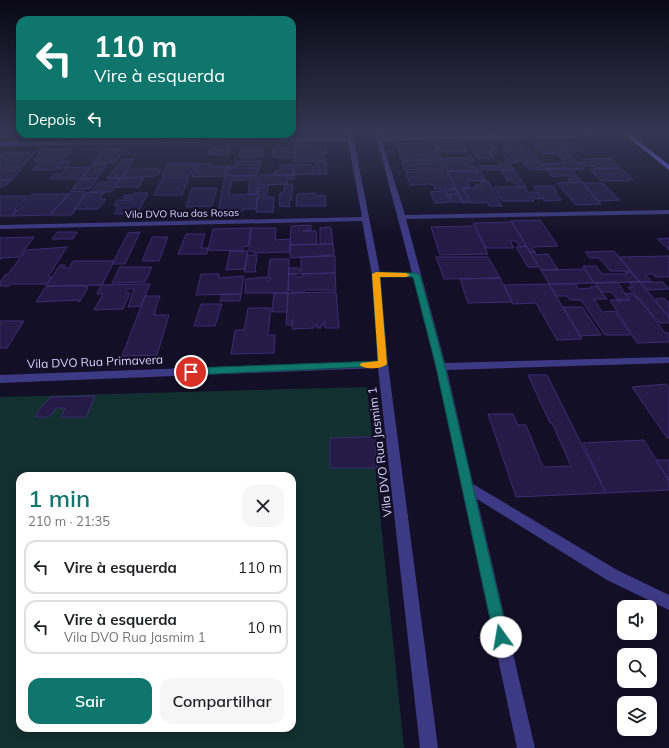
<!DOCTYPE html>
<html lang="pt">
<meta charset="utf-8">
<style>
body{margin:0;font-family:Mulish,sans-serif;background:#f6f6f6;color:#202124;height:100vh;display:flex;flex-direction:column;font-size:15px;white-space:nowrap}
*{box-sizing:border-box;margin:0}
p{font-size:13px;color:#757577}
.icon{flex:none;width:22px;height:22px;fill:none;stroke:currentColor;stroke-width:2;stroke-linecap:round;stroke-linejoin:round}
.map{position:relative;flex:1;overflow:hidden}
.panel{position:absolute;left:16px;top:472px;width:280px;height:260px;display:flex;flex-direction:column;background:#fff;border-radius:12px;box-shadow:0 2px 10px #0003}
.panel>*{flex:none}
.guide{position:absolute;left:16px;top:16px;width:280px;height:122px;border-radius:12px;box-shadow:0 2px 10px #0003;background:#0f766e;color:#fff;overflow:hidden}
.buttons{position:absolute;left:617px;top:600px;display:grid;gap:8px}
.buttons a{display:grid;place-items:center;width:40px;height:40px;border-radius:8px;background:#fff;box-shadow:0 2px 10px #0003;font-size:20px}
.pin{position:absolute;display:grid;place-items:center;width:34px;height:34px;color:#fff;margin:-17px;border:2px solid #fff;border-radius:50%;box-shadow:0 1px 4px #0007}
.me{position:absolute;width:44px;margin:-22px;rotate:347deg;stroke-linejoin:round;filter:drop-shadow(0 0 3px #0008)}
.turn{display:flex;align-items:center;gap:14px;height:84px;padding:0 12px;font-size:18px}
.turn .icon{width:52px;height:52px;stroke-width:2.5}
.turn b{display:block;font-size:28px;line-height:34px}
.then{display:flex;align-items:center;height:38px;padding:0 12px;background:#0003;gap:8px;font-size:15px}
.round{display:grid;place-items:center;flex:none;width:42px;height:42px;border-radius:12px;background:#f6f6f6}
.headline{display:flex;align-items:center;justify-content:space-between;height:68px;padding:0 12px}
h1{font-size:24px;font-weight:600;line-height:30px;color:#0f766e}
.primary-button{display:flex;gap:8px;margin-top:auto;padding:8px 12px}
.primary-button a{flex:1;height:46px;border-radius:12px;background:#0f766e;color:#fff;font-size:16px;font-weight:600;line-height:46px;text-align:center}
.primary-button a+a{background:#f6f6f6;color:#202124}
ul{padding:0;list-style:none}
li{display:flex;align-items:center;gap:12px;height:54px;margin:0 8px 6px;padding:0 4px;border:2px solid #e0e0e0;border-radius:12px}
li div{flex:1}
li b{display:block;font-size:15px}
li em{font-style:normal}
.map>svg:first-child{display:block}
.green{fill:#12302f;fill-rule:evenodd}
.building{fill:#241b47;stroke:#3b2d73}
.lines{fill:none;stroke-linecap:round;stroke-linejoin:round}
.street{fill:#3d3a85;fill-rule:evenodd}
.secondary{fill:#6f6bff;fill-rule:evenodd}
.route{fill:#0f766e;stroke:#0a4d48}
.slow{fill:#f59e0b}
.labels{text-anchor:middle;stroke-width:4;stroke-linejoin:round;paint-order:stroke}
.far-street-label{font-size:10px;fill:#d9d4ff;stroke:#130f26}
.street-label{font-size:12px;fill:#d9d4ff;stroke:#130f26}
</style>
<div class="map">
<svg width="669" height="748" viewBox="0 0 669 748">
<rect width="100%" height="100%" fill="#130f26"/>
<path class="green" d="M367 387 404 748H0V397ZM20 476H292V728H20Z"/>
<path class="building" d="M7 131H20V134H32L28 138 0 139V135Z
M59 134H80L77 138H55Z
M117 134H149L148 136H116Z
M149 134H178L177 136H148Z
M178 134H209L208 135 177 136Z
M433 142H462L468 151 438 152Z
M396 143H424L429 147 430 151H438L441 159 402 161Z
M559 143H571L574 145H578L584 151H567Z
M559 143 563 148H560L564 151 559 152 561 153 542 154 533 144Z
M313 144V148H326V153H322L325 161 294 162 295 150H296L295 145Z
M503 144H518L523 150H530L539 161H516L517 163H509L501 151H508Z
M468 145H492L496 150H490L494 158H478Z
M230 146 228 154H208L211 147Z
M295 147 294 158 272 157 273 148Z
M42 148 51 149 73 148 55 170H32L41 160H34L41 153H38Z
M104 148H126L115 163H93Z
M241 149H264L263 157 240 158 241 156H239Z
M3 153H35L20 168H0V161L4 157H0V156Z
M558 154H570L584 169H546L541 164 565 163Z
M466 156H471L474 162H468L471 166H476L479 170 448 171 441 158H467Z
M611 158 621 168H598L595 166H582L577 162H586L583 159Z
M134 159 122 178H107L122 160Z
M440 160 444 169 405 170 402 161Z
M62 161H71L65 168H56Z
M261 161 257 175 225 176 227 167H235L236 162Z
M315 161H326L327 174H314V170H317Z
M523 162H540L546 169 529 170Z
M168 163H195L191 175H162Z
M499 163H509L514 170H482L479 166H500Z
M92 164H107L97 178 81 179Z
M197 164H212L211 167 228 166 225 176 192 177 194 172H197L198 170H194Z
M312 164 313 174 294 175V165Z
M280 165H294V175H274V171H280Z
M90 167 81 179H50L55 174H61L66 168Z
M621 168 633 179H627L630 181H601L589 169Z
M127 169H161L157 176 122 178Z
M546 169H571L582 182 571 183 568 179H570L568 175 553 177Z
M0 170H21L12 180H0Z
M514 170 525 186 526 187H517L513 181H508L501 171Z
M447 171 481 172 486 181H467L470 188H462L470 202 463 203Z
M447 171 456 189H435L432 184 410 185 406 172Z
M260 175H294V179H287V184L259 185Z
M225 176H248L247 180 232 181 229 195 258 194 256 209H243V211L218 212Z
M250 176H258V194L248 195Z
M163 177H189L182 195H154Z
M98 178 90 189H72L80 180Z
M111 178H121L111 192H91L99 182H109Z
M121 178H144L139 187H114Z
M2 180H12L5 186 0 187V182Z
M480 181H488L502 206H489L487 202 470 203 463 188H476L475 185H482Z
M582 182 583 183 601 204 576 205 557 183Z
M583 183H602L620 200 598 201Z
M285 184H293L291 200H289L290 207 279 206 280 193H283Z
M268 186 267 195H258V188Z
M533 186H553L557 191H554L561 200 544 201 543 198 535 199 530 192H535L539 194Z
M494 187H525L534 201H502Z
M192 188H217L212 206 186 207Z
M456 189 459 194 447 195 445 190Z
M71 191 86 192 73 213 71 215H50Z
M445 191 451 202 435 203 430 192Z
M88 192 104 193 99 199H106L98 209H74Z
M134 193H148L137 214H128L129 212H125L123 214H114L119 206H114L117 200H131L132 198H123L125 195H134Z
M315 193V196L325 195 326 206H296L297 194Z
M32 194H69L50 215 12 216Z
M459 194 463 202H452L449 195Z
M0 196H28L14 210H17L12 216H0Z
M257 197H274L273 212H256Z
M540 220 558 246 532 247 535 252H530L511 221Z
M512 222 526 246 520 247 516 241H510L514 248H486L473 223Z
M311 225V230L303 231H316L317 244 290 245 291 226Z
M475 226 488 254 440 255 431 227Z
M331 227 333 244H320V228Z
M251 228 248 246 243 247V251L208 250 213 229Z
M251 228H276L275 240 290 239V252L253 253 254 251H249Z
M57 232H77L73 239H52Z
M140 232 125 264H112L128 233Z
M186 234H205L201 248H208L207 254H178Z
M34 237 19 257 2 258 0 260V238Z
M152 237H168L159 261H142Z
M669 238V250L657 239Z
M333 244 334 255 290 258V245Z
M526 246 530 252 539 267H528L516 247Z
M67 247 48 277H52L47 284H11L9 286H0V282L6 274H8L26 250Z
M230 251H248L245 269 226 270Z
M614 251 631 271H610L599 258H590L585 252Z
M530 252H535L536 255 548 254 558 270H541Z
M247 255H257L255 272H244Z
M335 256V273L289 274V268H299V271H301V257Z
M669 256V277H656L652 274H645L652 282H640L619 257Z
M436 257H488L500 278 444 279Z
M270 259H289L288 293H245L246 279 267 277V281H270L271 278H268Z
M73 261H114L102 285 46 286 60 265H65L63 268H69Z
M583 266H596L602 274H627L625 272H631L639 282 594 283Z
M120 267H152L145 282 112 283Z
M585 269 594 283 549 284 541 270Z
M335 273 336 290H304V292L292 293V290H288L289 274H296V277H303L302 274Z
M201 274H219V278L244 276 241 294 196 295Z
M500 278 512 302 468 303 460 279Z
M617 282 630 300H618L611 292H601L595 283Z
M629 282H640L669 317V323H660L628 287H633Z
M640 282H663L669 289 646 290Z
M150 284 141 306 128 307 134 289H127L126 293H130L123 309 94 310 103 294H97L101 285Z
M549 284 556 296 582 339 557 340 536 303 513 304 504 285Z
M549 284H576L578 289 591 288 590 287 597 286 607 299H594L602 312 615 311 631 335H605L581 300H570L567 296H556Z
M46 286H88L87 288H88L80 301 78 302 79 300 36 302Z
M336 292 339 328H325V321H324V325H321V328H317V325H314V328L292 329 293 319 292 320V325H286L288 293Z
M274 293H288L287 312H274L272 311Z
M631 293 642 302 665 333H669V342L637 343 610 300H617L620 303 618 300H630L626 294Z
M222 294H241L240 301H220Z
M145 296H160L154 315H169L157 355 122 356Z
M664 298 667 302H669V317L656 302V299Z
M201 304H222L215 326H194Z
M563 307H582L601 335 580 336Z
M248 308H271L268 335H275L274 353 231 354 235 330H244Z
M0 321H24L7 348H0Z
M528 375H547L606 493 516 497 488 414H513L518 425H526L543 467 571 466 552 423H550Z
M666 384 669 388V438H667L632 387Z
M95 396 86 417H61L65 408H56L52 414 50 415 48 417H35L41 407 51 397Z
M360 437H375L377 468H330V438Z
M644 440 669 481V490L606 493 583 443Z
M656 460H669V481Z"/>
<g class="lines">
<path class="street" d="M346 131H352L380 273H412L375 131H379L381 137 577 134H582L584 131H590L586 136 577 138 382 141 405 215 669 210V214L406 219 445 363 669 357V363L447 370 473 484 617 570 669 595V610L607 580 477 499 535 748H517L436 367 414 277H380L388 364 438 748H420L378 368 0 383V375L378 361 372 275 362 221 0 229V225L362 217 348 141 0 146V142L348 137Z"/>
<path class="secondary" d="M620 131H626L669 165V170Z"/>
</g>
<linearGradient id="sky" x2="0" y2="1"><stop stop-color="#0a0815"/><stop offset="0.56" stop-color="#333752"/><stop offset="1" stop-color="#333752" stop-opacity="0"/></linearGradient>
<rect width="669" height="236" fill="url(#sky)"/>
<path class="route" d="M376 272 416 273 420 275 445 367 508 637 506 642 501 644 496 642 494 637 436 367 413 277H380L387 364 386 366 191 375 187 372 191 368 378 361 372 274Z"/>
<path class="slow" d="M376 272 406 273 410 275 406 277H380L387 364C383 369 364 370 360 365L361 363 378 361 372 274Z"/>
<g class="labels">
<g class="far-street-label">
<text transform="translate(182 213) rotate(-1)" y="4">Vila DVO Rua das Rosas</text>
</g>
<g class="street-label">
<text transform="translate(95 362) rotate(-2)" y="4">Vila DVO Rua Primavera</text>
<text transform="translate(380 452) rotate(-97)" y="4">Vila DVO Rua Jasmim 1</text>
</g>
</g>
</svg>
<div class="buttons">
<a><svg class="icon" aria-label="sound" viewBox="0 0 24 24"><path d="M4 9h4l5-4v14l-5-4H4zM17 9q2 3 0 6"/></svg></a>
<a><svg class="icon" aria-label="search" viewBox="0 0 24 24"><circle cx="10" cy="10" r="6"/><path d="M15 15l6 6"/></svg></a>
<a><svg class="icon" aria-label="layers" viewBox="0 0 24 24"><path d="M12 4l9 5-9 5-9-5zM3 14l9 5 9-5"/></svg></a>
</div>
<div class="pin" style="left:191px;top:372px;background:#d93025"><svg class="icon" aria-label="arrive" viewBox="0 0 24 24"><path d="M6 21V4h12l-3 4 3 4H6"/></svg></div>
<svg class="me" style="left:501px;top:637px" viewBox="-20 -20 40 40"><circle r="19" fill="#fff"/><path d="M0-13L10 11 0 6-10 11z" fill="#0f766e"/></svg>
<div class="guide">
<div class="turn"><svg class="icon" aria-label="left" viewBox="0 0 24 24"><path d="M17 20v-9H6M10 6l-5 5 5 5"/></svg><div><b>110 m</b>Vire à esquerda</div></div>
<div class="then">Depois<svg class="icon" aria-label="left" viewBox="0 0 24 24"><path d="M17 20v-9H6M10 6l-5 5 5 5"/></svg></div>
</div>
<section class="panel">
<div class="headline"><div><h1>1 min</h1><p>210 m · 21:35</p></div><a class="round"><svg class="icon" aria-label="close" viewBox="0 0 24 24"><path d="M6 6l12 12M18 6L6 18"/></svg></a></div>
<ul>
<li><svg class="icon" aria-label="left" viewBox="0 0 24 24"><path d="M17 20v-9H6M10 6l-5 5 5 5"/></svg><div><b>Vire à esquerda</b></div><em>110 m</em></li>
<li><svg class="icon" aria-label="left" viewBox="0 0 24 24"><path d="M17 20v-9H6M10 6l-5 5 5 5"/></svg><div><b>Vire à esquerda</b><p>Vila DVO Rua Jasmim 1</p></div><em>10 m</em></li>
</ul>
<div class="primary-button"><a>Sair</a><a>Compartilhar</a></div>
</section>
</div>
